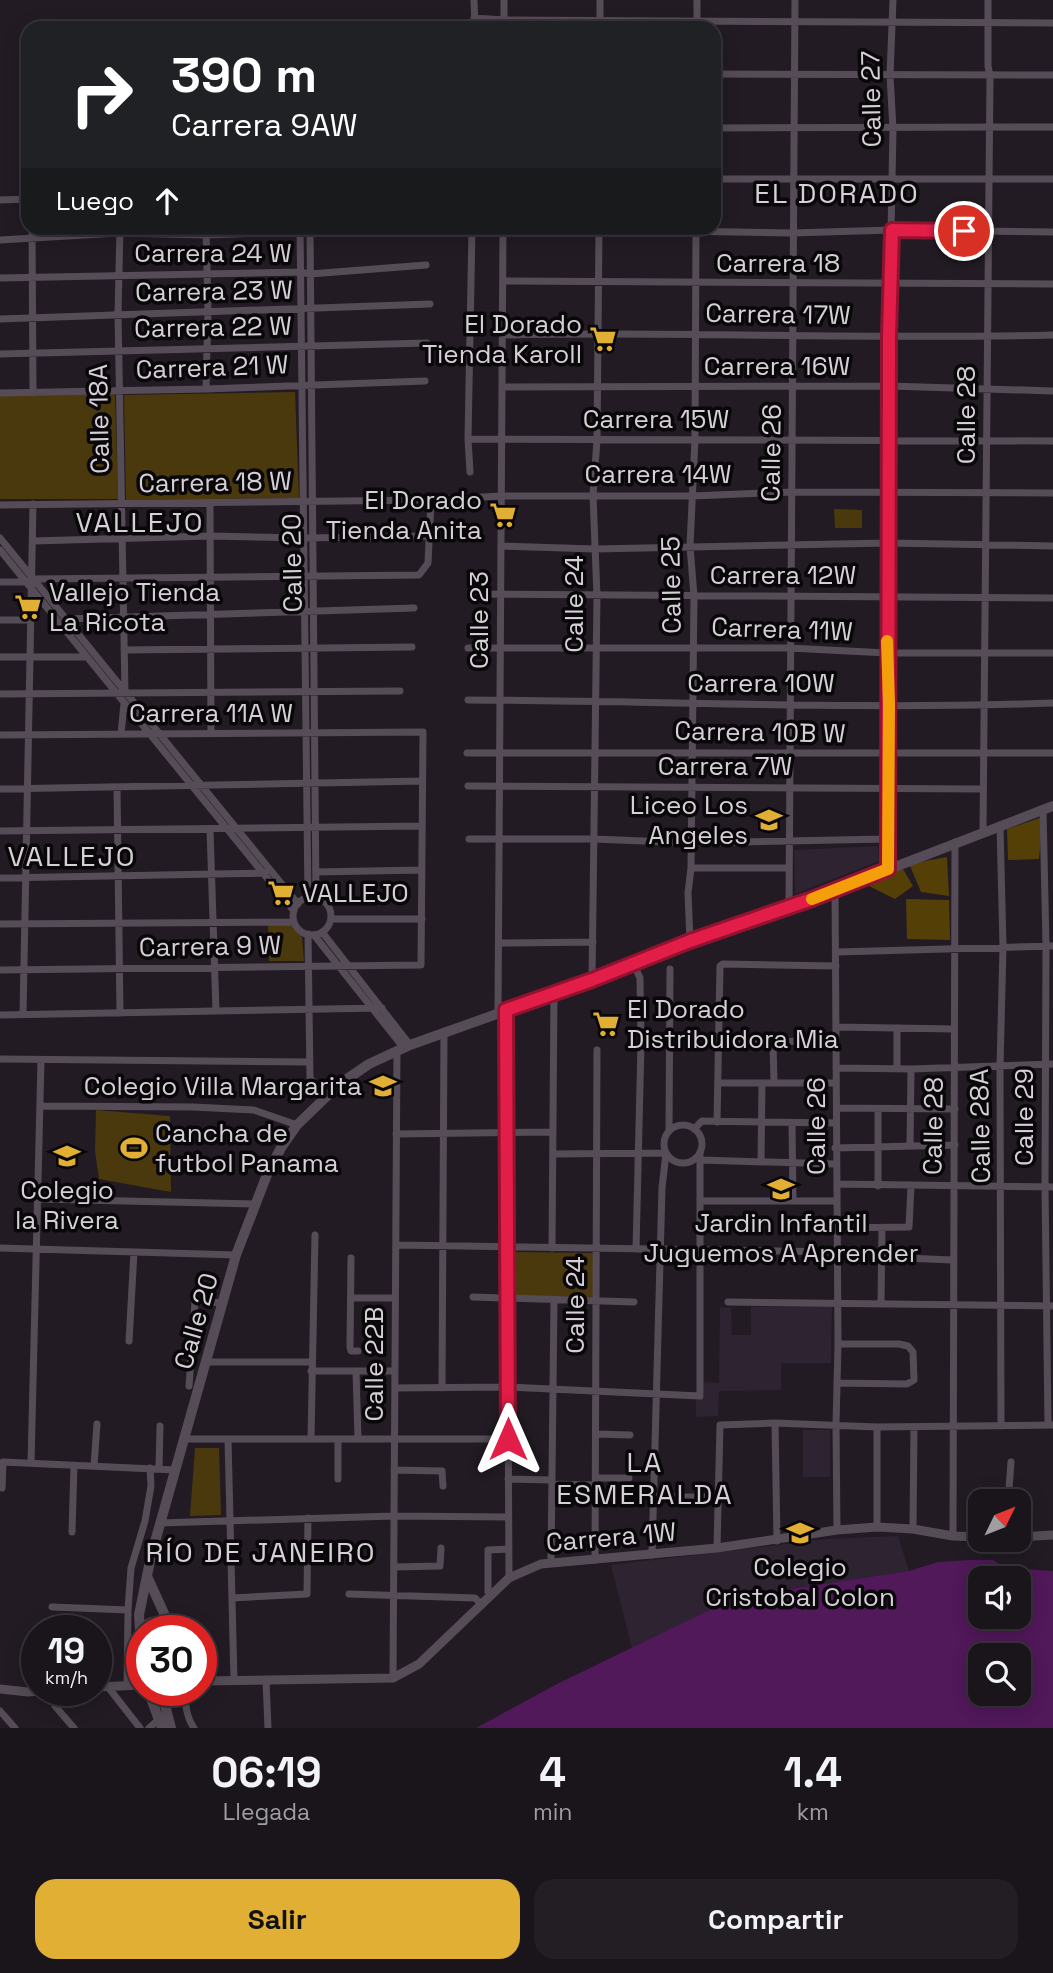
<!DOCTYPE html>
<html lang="es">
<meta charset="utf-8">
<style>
body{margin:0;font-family:"Space Grotesk",sans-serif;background:#231d24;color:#f1f3f6;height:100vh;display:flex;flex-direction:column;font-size:26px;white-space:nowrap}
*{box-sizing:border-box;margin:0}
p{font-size:23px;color:#9f9ea3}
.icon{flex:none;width:38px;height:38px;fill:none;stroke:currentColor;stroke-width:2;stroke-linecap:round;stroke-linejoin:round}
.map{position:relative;height:1728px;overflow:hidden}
.panel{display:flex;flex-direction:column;background:#1a141b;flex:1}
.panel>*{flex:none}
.guide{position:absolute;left:21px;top:21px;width:700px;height:214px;border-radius:21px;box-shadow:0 4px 18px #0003,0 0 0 2px #38333a;background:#202124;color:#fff;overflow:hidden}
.needle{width:46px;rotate:47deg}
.controls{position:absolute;left:968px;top:1489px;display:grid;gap:14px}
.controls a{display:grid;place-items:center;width:63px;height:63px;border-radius:14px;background:#1a141b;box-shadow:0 4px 18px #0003,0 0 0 2px #38333a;font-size:35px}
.speed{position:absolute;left:21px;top:1615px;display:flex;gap:14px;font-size:35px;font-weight:700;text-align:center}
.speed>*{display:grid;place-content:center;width:91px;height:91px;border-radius:50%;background:#1a141b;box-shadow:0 4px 18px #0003,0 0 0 2px #38333a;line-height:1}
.speed small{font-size:18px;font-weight:400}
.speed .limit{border:10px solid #d22;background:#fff;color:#111}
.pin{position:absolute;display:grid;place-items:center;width:60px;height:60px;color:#fff;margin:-30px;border:4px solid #fff;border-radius:50%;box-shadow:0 2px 7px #0007}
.me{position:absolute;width:77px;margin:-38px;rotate:0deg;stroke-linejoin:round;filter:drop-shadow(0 0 5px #0008)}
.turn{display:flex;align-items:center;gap:24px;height:147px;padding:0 35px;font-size:32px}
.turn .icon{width:91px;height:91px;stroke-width:2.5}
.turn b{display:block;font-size:49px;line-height:60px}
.then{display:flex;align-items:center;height:66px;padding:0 35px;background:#0003;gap:14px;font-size:26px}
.eta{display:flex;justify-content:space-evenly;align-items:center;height:119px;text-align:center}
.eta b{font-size:42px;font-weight:700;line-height:49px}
.cta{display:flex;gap:14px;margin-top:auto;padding:14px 35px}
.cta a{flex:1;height:80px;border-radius:21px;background:#e1af34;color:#111;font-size:28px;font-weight:700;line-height:80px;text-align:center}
.cta a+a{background:#231d24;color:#f1f3f6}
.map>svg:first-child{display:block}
.built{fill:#2e2330}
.green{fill:#4b390e}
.forest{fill:#543f07}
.water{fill:#51185a;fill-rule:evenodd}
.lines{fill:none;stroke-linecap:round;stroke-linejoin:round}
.minor{stroke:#554c57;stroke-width:7}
.tertiary{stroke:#554c57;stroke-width:9}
.secondary{stroke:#554c57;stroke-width:10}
.route-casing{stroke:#92132f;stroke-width:18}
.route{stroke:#e11d48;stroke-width:12}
.slow{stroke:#f59e0b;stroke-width:12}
.labels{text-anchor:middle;stroke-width:7;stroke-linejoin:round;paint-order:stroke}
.street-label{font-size:26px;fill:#d5d0d6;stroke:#0a070a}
.poi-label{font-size:26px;fill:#d5d0d6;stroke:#0a070a;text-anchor:end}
.neighbourhood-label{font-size:28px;letter-spacing:2px;fill:#d5d0d6;stroke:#0a070a}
</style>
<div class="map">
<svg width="1053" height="1728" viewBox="0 0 1053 1728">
<rect width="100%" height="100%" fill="#221b24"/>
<path class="built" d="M878 846 879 861 795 894 794 850Z
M832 1306 831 1363H781V1390L719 1391 718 1416 696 1417V1399H702L704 1396 703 1382 719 1383 720 1307 731 1308 732 1335H751V1307Z
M803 1430H830V1477H803Z
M898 1536 909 1571 736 1597 632 1648 611 1565 828 1539Z"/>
<path class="green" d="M295 392 299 498 126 500 124 395Z
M115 394 118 499H0V396Z
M834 509 862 510V528H835Z
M268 923H290L302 937 304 961H269Z
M96 1110 170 1116 171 1192 99 1179 95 1151Z
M512 1252 594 1253 593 1297 512 1296Z
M195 1448H219L221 1515 190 1516Z"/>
<path class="forest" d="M1043 817 1039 859 1008 860 1007 829Z
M947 857 949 896 921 892 908 861 914 863Z
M903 869 913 886 895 899 863 883Z
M906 899 949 900 950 940 907 939Z"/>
<path class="water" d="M970 1560H993L1006 1568 1053 1571V1728H476L557 1684 736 1597 909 1571 938 1562ZM980 1578H1018V1617H980ZM980 1656H1018V1694H980Z"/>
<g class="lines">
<path class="minor" d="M474 0 475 28
M474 18 504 20C687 20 870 21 1053 23
M504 28V0
M600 28V0
M697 28V0
M714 74 1053 75
M714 128 1053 127
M714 179H1053
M0 200 28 199
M32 228 33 393
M120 228 118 314 125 692
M300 228 308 898
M310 228 316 898
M0 240 119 233 207 235 390 228
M0 278 300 272 310 274 426 265
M503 281 1053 284
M0 319 430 304
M502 335C686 331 869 340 1053 335
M0 354 427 343
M502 387 889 386 1053 391
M206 389 208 311 206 228
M0 393 206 389 425 381
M468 439 1053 441
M470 472 468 439 472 228
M210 503 211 734
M0 505 431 500 501 496H692L792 492 1053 493
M0 538 298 904
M33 541 210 536 304 538 429 536
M501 546 595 549 888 543 1053 546
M0 550 294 911
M0 582H26L32 579 419 575 428 563 431 500
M470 594 1053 598
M65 619 414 608
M0 620H31
M468 648H789L887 653H1053
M124 650 412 647
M0 657H87
M0 694 400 691
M468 700C663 701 858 710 1053 703
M121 734 124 703
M0 735 423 732 421 965 0 970
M467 753H1053
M468 786 982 789
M117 787 120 1013
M0 789 422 781
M1043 809 1046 946 1045 1187 1048 1425
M1000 825 1003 947 1000 1067 1001 1426
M210 829 216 1011
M0 831 422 826
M983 831 990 76 988 66V0
M469 839H594L691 843 887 839
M691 868H788
M888 869 889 704 887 653 889 597V336L893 129 890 75 893 0
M316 872 422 870
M0 878 265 873
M835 890 838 1344 836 1425 837 1530
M293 916a19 19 0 1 1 38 0a19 19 0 1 1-38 0Z
M789 907 795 0
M331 919H422
M0 924 294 922
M322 932 410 1045
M308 934 310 1078 326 1097
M314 935 403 1047
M690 941 688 893 691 868 694 596 690 546 695 439 696 228
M499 943 593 942
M837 952 1053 946
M633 963 640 978 641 1044 636 1249
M592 980 597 596 593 495 597 440 599 228
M506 1010 509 1578
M498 1013 503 228 792 233 892 230 1053 232
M0 1015 382 1008
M23 1015 33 504
M836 1027 954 1029
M897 1028V1069
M718 1042 836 1041
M773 1042 774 1082
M0 1059 309 1062
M836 1068 911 1069 1053 1064
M718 1083H836
M40 1106 193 1107 254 1110 297 1125
M837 1108 955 1109
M878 1109V1186
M717 1122 720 966 723 964 836 966
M792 1123 793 1201
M664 1144a19 19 0 1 1 38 0a19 19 0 1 1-38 0Z
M694 1129 702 1121 836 1123
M669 1131 670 969
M396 1134 553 1132
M910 1146 911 1069
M835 1148 955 1145
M553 1154 666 1153 662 1188 652 1555
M700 1160 835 1164
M761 1161 762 1083
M837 1184 1053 1187
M38 1199 255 1204
M700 1201H836
M837 1228 909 1227 911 1186
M396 1245 836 1252
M0 1248 236 1255
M552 1248 554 992
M881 1257 952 1260
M351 1258 350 1347 351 1351H358
M473 1297 634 1302
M351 1298H395
M728 1302 1053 1306
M881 1303 882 1228
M129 1341 134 1252
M206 1362H311
M311 1371H395
M356 1371 358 1439
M837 1383 907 1384 914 1380 913 1352 908 1346 899 1344H838
M189 1386 195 1301 223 1303
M395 1388 508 1387 700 1396V1152
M442 1388 444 1033
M775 1423 777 1541
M596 1434 630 1435
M184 1439H508
M228 1439 234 1681
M311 1439 315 1235
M338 1439V1479
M31 1463 41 1060
M94 1466 97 1424
M159 1469 160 1426
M394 1470 442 1471 443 1486
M596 1478H629
M508 1479 552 1480
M552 1484 596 1485
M2 1488 3 1462 175 1470
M653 1497H717
M1008 1502 1011 1462
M159 1523 394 1516 508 1517
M877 1527V1427
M913 1529 914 1427
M72 1532 74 1465
M953 1536 955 842
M717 1548 720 1425 775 1423 877 1427 1053 1425
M595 1560 597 1050
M551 1562 554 1300
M394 1567 440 1566 441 1548
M349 1594 475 1598 482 1605
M491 1596 488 1592V1550L509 1549
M232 1598 307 1594 308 1518
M52 1607 128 1610
M393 1678 397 1050
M266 1680 268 1728
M127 1686 128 1610 131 1568 145 1521 151 1486 150 1468
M108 1687 140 1728
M51 1690 55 1706 74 1728
M186 1690C184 1703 187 1718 194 1728
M0 1711 15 1728
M149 1728 158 1720"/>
<path class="tertiary" d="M1018 1537 1053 1535
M201 1681 393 1678 419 1664 509 1578 541 1564 717 1548 837 1530 877 1527 913 1529 953 1536 980 1537
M96 1687 142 1685
M0 1689 28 1692 48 1690"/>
<path class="secondary" d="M147 1576 172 1631
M140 1636C145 1620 160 1617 171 1629
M142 1660 139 1615 151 1556 236 1255 268 1172 281 1148 297 1125 326 1097 344 1081 369 1064 410 1045 592 980 690 941 835 890 1053 806
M148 1690 162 1728
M166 1690 163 1697 171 1728"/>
</g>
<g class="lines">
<g class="route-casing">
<path id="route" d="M508 1439 506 1010 592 980 690 941 812 899 888 869 889 336 892 230 964 231"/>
</g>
<use href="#route" class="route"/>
<path class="slow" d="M812 899 888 869 889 704 887 641"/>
</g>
<defs>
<g id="supermarket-bare" transform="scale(2.1)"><path d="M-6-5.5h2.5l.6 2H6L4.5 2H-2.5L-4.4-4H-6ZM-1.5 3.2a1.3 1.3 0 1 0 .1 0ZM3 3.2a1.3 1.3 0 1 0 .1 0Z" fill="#e1af34" stroke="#0a070a" stroke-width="2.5" paint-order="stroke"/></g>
<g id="school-bare" transform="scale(2.1)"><path d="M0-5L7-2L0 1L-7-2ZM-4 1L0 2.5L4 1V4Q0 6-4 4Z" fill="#e1af34" stroke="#0a070a" stroke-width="2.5" paint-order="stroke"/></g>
<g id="stadium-bare" transform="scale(2.1)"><path d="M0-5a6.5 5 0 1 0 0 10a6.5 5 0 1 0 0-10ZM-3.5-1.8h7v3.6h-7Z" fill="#e1af34" stroke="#0a070a" stroke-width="2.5" paint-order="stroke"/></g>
</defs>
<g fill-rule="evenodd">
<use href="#supermarket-bare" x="603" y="339"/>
<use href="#supermarket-bare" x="503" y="515"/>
<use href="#supermarket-bare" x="28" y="607"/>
<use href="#school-bare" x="769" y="820"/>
<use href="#supermarket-bare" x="281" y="893"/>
<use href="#supermarket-bare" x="606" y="1024"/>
<use href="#school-bare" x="383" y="1086"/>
<use href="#stadium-bare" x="134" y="1148"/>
<use href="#school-bare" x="67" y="1156"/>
<use href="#school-bare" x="781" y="1189"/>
<use href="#school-bare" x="800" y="1533"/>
</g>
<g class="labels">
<g class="street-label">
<text transform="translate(871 99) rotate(-91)" y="9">Calle 27</text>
<text x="213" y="262">Carrera 24 W</text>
<text x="778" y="272">Carrera 18</text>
<text transform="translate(214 291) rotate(-1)" y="9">Carrera 23 W</text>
<text transform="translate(778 314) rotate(1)" y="9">Carrera 17W</text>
<text transform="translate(213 327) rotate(-1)" y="9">Carrera 22 W</text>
<text x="777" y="375">Carrera 16W</text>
<text transform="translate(212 367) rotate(-2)" y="9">Carrera 21 W</text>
<text transform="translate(966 415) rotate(-90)" y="9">Calle 28</text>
<text transform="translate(99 419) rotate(-91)" y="9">Calle 18A</text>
<text x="656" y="428">Carrera 15W</text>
<text transform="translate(771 453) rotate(-89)" y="9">Calle 26</text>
<text x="658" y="483">Carrera 14W</text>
<text transform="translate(215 482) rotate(-1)" y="9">Carrera 18 W</text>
<text transform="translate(292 563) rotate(-91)" y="9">Calle 20</text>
<text x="783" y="584">Carrera 12W</text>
<text transform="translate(671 585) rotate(-91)" y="9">Calle 25</text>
<text transform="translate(574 604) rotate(-90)" y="9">Calle 24</text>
<text transform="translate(479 620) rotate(-90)" y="9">Calle 23</text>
<text transform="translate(782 629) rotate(2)" y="9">Carrera 11W</text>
<text x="761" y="692">Carrera 10W</text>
<text x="211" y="722">Carrera 11A W</text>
<text transform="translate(760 732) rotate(1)" y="9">Carrera 10B W</text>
<text x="725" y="775">Carrera 7W</text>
<text transform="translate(210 946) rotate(-1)" y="9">Carrera 9 W</text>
<text transform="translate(1024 1117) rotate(-90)" y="9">Calle 29</text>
<text transform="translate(816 1126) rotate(-90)" y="9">Calle 26</text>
<text transform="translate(933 1126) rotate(-89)" y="9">Calle 28</text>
<text transform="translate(980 1126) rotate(-91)" y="9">Calle 28A</text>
<text transform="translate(575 1305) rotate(-90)" y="9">Calle 24</text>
<text transform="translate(196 1321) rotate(-74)" y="9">Calle 20</text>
<text transform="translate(374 1364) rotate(-90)" y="9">Calle 22B</text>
<text transform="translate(611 1537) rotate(-5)" y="9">Carrera 1W</text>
</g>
<g class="poi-label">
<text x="582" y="333">El Dorado<tspan x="582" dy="30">Tienda Karoll</tspan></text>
<text x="482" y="509">El Dorado<tspan x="482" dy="30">Tienda Anita</tspan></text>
<text x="49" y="601" text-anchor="start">Vallejo Tienda<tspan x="49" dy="30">La Ricota</tspan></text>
<text x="748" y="814">Liceo Los<tspan x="748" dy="30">Angeles</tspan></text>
<text x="302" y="902" text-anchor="start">VALLEJO</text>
<text x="627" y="1018" text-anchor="start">El Dorado<tspan x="627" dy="30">Distribuidora Mia</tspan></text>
<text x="362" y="1095">Colegio Villa Margarita</text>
<text x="155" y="1142" text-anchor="start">Cancha de<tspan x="155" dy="30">futbol Panama</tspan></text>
<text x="67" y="1199" text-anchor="middle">Colegio<tspan x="67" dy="30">la Rivera</tspan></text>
<text x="781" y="1232" text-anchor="middle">Jardin Infantil<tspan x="781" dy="30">Juguemos A Aprender</tspan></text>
<text x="800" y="1576" text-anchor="middle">Colegio<tspan x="800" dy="30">Cristobal Colon</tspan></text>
</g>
<g class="neighbourhood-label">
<text x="837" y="203">EL DORADO</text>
<text x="140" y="532">VALLEJO</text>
<text x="72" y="866">VALLEJO</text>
<text x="645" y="1472">LA<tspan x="645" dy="32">ESMERALDA</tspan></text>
<text x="261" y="1562">RÍO DE JANEIRO</text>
</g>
</g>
</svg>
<div class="controls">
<a><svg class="needle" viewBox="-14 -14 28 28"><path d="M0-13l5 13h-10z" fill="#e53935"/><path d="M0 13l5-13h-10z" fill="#9f9ea3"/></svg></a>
<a><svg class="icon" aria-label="sound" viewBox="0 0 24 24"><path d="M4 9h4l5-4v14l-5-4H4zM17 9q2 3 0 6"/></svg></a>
<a><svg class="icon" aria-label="search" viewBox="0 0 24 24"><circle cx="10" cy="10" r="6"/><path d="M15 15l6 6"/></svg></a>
</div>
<div class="speed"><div>19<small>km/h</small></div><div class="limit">30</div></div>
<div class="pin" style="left:964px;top:231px;background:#d93025"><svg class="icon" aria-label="arrive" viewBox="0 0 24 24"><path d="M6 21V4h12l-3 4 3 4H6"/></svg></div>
<svg class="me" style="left:508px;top:1439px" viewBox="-20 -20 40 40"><path d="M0-17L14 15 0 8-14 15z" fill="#e11d48" stroke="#fff" stroke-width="4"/></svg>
<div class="guide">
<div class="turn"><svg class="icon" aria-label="right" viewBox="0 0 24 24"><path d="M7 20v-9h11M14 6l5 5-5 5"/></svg><div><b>390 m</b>Carrera 9AW</div></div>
<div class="then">Luego<svg class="icon" aria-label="ahead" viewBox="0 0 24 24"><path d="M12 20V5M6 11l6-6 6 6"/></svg></div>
</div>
</div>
<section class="panel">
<div class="eta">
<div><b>06:19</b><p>Llegada</p></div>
<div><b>4</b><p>min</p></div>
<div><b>1.4</b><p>km</p></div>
</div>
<div class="cta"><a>Salir</a><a>Compartir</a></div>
</section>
